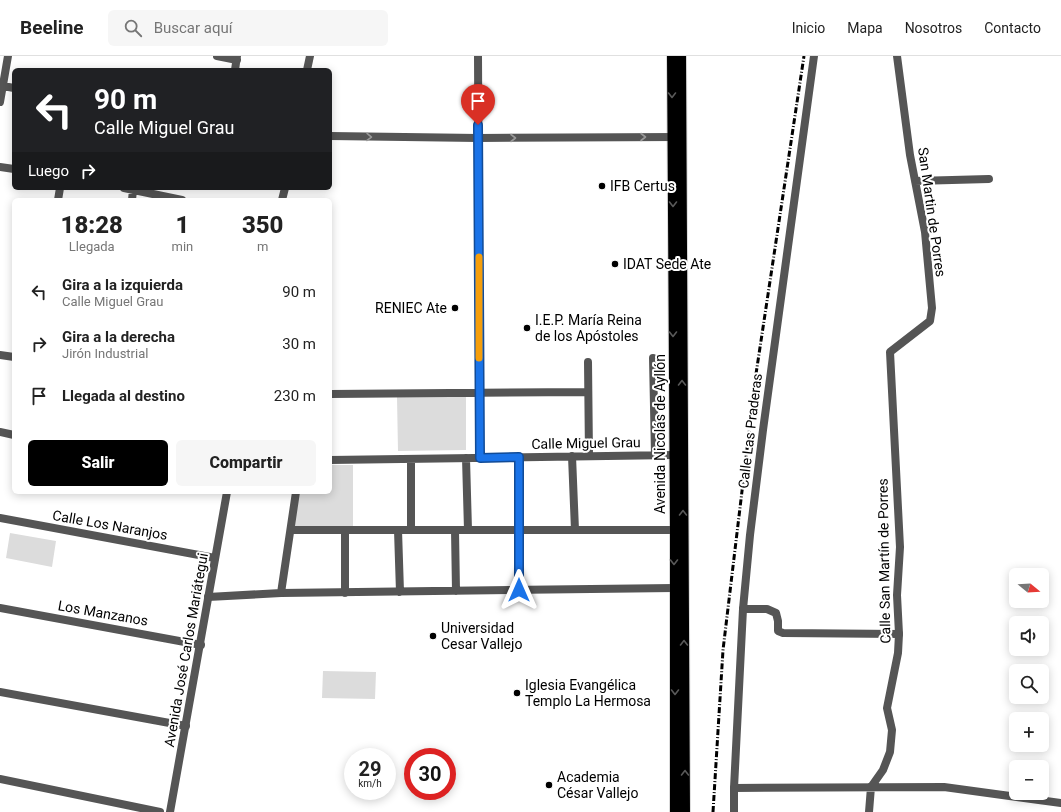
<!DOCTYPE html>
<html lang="es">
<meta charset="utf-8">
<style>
body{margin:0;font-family:Roboto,sans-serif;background:#f6f6f6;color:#222;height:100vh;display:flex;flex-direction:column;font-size:15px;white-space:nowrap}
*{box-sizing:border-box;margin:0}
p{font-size:13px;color:#767676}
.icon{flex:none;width:22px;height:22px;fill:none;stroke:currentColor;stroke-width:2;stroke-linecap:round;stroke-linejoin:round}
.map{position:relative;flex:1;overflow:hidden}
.sheet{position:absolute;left:12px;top:142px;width:320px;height:296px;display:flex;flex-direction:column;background:#fff;border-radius:6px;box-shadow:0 2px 10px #0003}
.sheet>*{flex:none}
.hud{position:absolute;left:12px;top:12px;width:320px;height:122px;border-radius:6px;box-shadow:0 2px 10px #0003;background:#202124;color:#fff;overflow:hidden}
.needle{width:26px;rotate:108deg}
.controls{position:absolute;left:1009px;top:512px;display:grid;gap:8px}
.controls a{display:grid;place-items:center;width:40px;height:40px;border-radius:6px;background:#fff;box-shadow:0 2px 10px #0003;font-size:20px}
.speed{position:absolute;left:344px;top:692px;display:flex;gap:8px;font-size:20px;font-weight:700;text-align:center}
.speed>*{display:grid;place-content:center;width:52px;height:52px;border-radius:50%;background:#fff;box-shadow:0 2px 10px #0003;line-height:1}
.speed small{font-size:10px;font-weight:400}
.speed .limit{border:6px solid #d22;background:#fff;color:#111}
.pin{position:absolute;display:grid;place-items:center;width:34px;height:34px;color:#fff;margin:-41px -17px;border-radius:50% 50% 50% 0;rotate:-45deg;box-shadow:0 0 4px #0007}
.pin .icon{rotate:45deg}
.me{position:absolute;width:44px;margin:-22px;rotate:0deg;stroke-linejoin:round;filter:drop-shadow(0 0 3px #0008)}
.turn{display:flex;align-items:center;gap:14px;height:84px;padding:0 16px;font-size:18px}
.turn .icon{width:52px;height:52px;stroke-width:2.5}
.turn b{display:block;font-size:28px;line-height:34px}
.then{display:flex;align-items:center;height:38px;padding:0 16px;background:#0003;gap:8px;font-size:15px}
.eta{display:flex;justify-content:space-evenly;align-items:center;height:68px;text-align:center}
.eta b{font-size:24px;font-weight:800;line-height:28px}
.primary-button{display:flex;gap:8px;margin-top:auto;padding:8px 16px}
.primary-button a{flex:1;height:46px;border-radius:6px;background:#000;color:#fff;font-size:16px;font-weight:800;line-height:46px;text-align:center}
.primary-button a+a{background:#f6f6f6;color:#222}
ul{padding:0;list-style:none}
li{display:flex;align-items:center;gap:12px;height:52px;padding:0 16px}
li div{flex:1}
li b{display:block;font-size:15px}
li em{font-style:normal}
header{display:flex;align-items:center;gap:24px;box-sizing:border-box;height:56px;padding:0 20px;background:#fff;border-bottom:1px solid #e0e0e0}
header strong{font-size:19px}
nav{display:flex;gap:22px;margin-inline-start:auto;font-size:14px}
.search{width:280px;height:36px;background:#f6f6f6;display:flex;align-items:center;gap:10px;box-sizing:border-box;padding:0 14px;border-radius:6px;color:#767676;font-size:15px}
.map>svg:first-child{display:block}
.park{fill:#dcdcdc}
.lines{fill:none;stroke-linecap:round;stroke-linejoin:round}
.primary-casing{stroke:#dbdbdb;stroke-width:12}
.pedestrian{stroke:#555;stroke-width:8}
.minor{stroke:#555;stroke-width:8}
.tertiary{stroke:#555;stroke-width:8}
.primary{stroke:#000;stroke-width:10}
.rail{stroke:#000;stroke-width:3;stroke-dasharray:6 2 1 2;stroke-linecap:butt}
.oneway{stroke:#595959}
.oneway2{stroke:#999}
.route-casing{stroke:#114b97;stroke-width:10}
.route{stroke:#1a73e8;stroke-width:7}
.slow{stroke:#f59e0b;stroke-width:7}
.poi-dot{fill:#000;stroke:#fff;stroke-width:1.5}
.labels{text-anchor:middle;stroke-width:4;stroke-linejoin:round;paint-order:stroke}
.poi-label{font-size:14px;fill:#000;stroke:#fff;text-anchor:start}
.street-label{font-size:14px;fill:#000;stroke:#fff}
</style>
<header>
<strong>Beeline</strong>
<div class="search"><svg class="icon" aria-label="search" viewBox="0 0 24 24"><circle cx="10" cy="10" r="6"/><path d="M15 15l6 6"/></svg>Buscar aquí</div>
<nav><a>Inicio</a><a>Mapa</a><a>Nosotros</a><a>Contacto</a></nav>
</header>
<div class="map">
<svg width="1061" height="756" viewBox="0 0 1061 756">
<rect width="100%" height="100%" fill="#fff"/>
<path class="park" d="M466 340V394L398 395 397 341Z
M330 409H353V472H293L298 436H330Z
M10 477 56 485 52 511 6 502Z
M323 615 376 616 375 643 322 642Z"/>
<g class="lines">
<g class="primary-casing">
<path id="primary" d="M672 0 675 474V756
M681 0 685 756"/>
</g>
<path class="pedestrian" d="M743 553H767L776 557 778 565V575L783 577 899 578"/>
<path class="minor" d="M217 0 237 4
M478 0 480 402
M235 14 237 0
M3 30 14 32
M0 46 8 0
M330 80 478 82 678 81
M0 111 14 113
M915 125 989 123
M124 132 182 144
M58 144 60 132
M132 144 133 134
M0 299 14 301
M653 302 655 399
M588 306 589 400
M330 338 588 336
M0 376 14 379
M572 400 575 474
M466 402 468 474
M411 403V474
M330 404 673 399
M0 462 215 502
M291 474H675
M398 474 400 536
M455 474 456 535
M519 534V401
M281 537 296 436
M345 537V474
M208 541 281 537 674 532
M0 552 201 589
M0 636 186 670
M0 723 160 756
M734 732 944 731 1061 747
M869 756 871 731 883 714 890 696 892 674 887 652 898 597 899 578 897 539 900 491 890 296 930 265 932 252 925 176 910 99 897 0"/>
<path class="tertiary" d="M307 14 310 0
M282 144 285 132
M170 756 227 436
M734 756V732L743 553 750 479 763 374 814 0"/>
<use href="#primary" class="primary"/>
<path class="rail" d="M713 756 723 594 756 318 804 0"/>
</g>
<defs><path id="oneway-chevron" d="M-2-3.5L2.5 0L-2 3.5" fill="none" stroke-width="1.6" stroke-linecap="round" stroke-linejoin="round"/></defs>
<g class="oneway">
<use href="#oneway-chevron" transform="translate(672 39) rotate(90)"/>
<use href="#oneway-chevron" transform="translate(673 148) rotate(90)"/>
<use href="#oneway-chevron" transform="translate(673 278) rotate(90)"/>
<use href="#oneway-chevron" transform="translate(682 327) rotate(-90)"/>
<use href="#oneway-chevron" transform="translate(683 457) rotate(-90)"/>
<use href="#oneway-chevron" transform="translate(674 506) rotate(90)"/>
<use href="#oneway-chevron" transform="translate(684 587) rotate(-90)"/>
<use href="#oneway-chevron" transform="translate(675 636) rotate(90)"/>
<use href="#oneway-chevron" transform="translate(685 717) rotate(-90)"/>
</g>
<g class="oneway2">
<use href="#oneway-chevron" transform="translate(369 81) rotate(1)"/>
<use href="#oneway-chevron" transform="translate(643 81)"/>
<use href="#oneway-chevron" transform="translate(513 82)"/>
</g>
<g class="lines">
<g class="route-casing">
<path id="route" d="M478 69 480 402 519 401V534"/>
</g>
<use href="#route" class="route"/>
<path class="slow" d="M479 201V302"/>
</g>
<g class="poi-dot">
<circle cx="602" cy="130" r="4"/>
<circle cx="615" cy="208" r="4"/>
<circle cx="455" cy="252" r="4"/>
<circle cx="527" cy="272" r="4"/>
<circle cx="433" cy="580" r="4"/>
<circle cx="517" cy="637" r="4"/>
<circle cx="549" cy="729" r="4"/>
</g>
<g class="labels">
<g class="poi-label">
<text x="610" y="135">IFB Certus</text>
<text x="623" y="213">IDAT Sede Ate</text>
<text x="447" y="257" text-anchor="end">RENIEC Ate</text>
<text x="535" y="269">I.E.P. María Reina<tspan x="535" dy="16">de los Apóstoles</tspan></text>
<text x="441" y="577">Universidad<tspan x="441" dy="16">Cesar Vallejo</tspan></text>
<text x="525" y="634">Iglesia Evangélica<tspan x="525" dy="16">Templo La Hermosa</tspan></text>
<text x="557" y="726">Academia<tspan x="557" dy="16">César Vallejo</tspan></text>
</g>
<g class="street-label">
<text transform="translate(932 156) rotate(82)" y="5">San Martin de Porres</text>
<text transform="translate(750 375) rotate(-83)" y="5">Calle Las Praderas</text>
<text transform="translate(660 378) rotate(-90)" y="5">Avenida Nicolás de Ayllón</text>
<text transform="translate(586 387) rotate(-1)" y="5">Calle Miguel Grau</text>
<text transform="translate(110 469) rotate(10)" y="5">Calle Los Naranjos</text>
<text transform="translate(884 505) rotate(-91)" y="5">Calle San Martín de Porres</text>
<text transform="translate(103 557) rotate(10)" y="5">Los Manzanos</text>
<text transform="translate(186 594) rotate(-80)" y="5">Avenida José Carlos Mariátegui</text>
</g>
</g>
</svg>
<div class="controls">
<a><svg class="needle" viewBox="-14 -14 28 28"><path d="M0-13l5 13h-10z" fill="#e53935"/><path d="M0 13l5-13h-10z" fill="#767676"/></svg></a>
<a><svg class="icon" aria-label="sound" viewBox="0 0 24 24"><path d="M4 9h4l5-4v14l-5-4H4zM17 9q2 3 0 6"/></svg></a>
<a><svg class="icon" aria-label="search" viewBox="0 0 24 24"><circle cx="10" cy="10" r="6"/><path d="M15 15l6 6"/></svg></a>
<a>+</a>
<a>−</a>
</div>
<div class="speed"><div>29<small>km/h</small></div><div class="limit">30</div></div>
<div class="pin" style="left:478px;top:69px;background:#d93025"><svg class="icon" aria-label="arrive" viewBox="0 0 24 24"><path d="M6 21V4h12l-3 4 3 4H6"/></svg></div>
<svg class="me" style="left:519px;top:534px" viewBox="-20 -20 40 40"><path d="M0-17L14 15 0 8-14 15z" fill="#1a73e8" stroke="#fff" stroke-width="4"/></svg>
<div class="hud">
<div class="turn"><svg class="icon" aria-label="left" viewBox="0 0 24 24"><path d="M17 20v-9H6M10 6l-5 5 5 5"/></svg><div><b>90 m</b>Calle Miguel Grau</div></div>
<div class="then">Luego<svg class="icon" aria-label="right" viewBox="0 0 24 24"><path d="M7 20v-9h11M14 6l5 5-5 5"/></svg></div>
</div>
<section class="sheet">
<div class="eta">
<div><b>18:28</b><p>Llegada</p></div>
<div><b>1</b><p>min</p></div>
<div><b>350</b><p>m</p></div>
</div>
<ul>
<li><svg class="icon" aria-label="left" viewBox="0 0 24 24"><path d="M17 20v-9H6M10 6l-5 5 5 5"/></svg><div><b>Gira a la izquierda</b><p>Calle Miguel Grau</p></div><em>90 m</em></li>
<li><svg class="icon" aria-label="right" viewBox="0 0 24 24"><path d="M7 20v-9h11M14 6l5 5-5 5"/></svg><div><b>Gira a la derecha</b><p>Jirón Industrial</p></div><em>30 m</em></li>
<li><svg class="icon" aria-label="arrive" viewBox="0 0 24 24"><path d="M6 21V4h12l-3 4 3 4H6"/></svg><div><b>Llegada al destino</b></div><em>230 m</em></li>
</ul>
<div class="primary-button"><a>Salir</a><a>Compartir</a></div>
</section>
</div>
